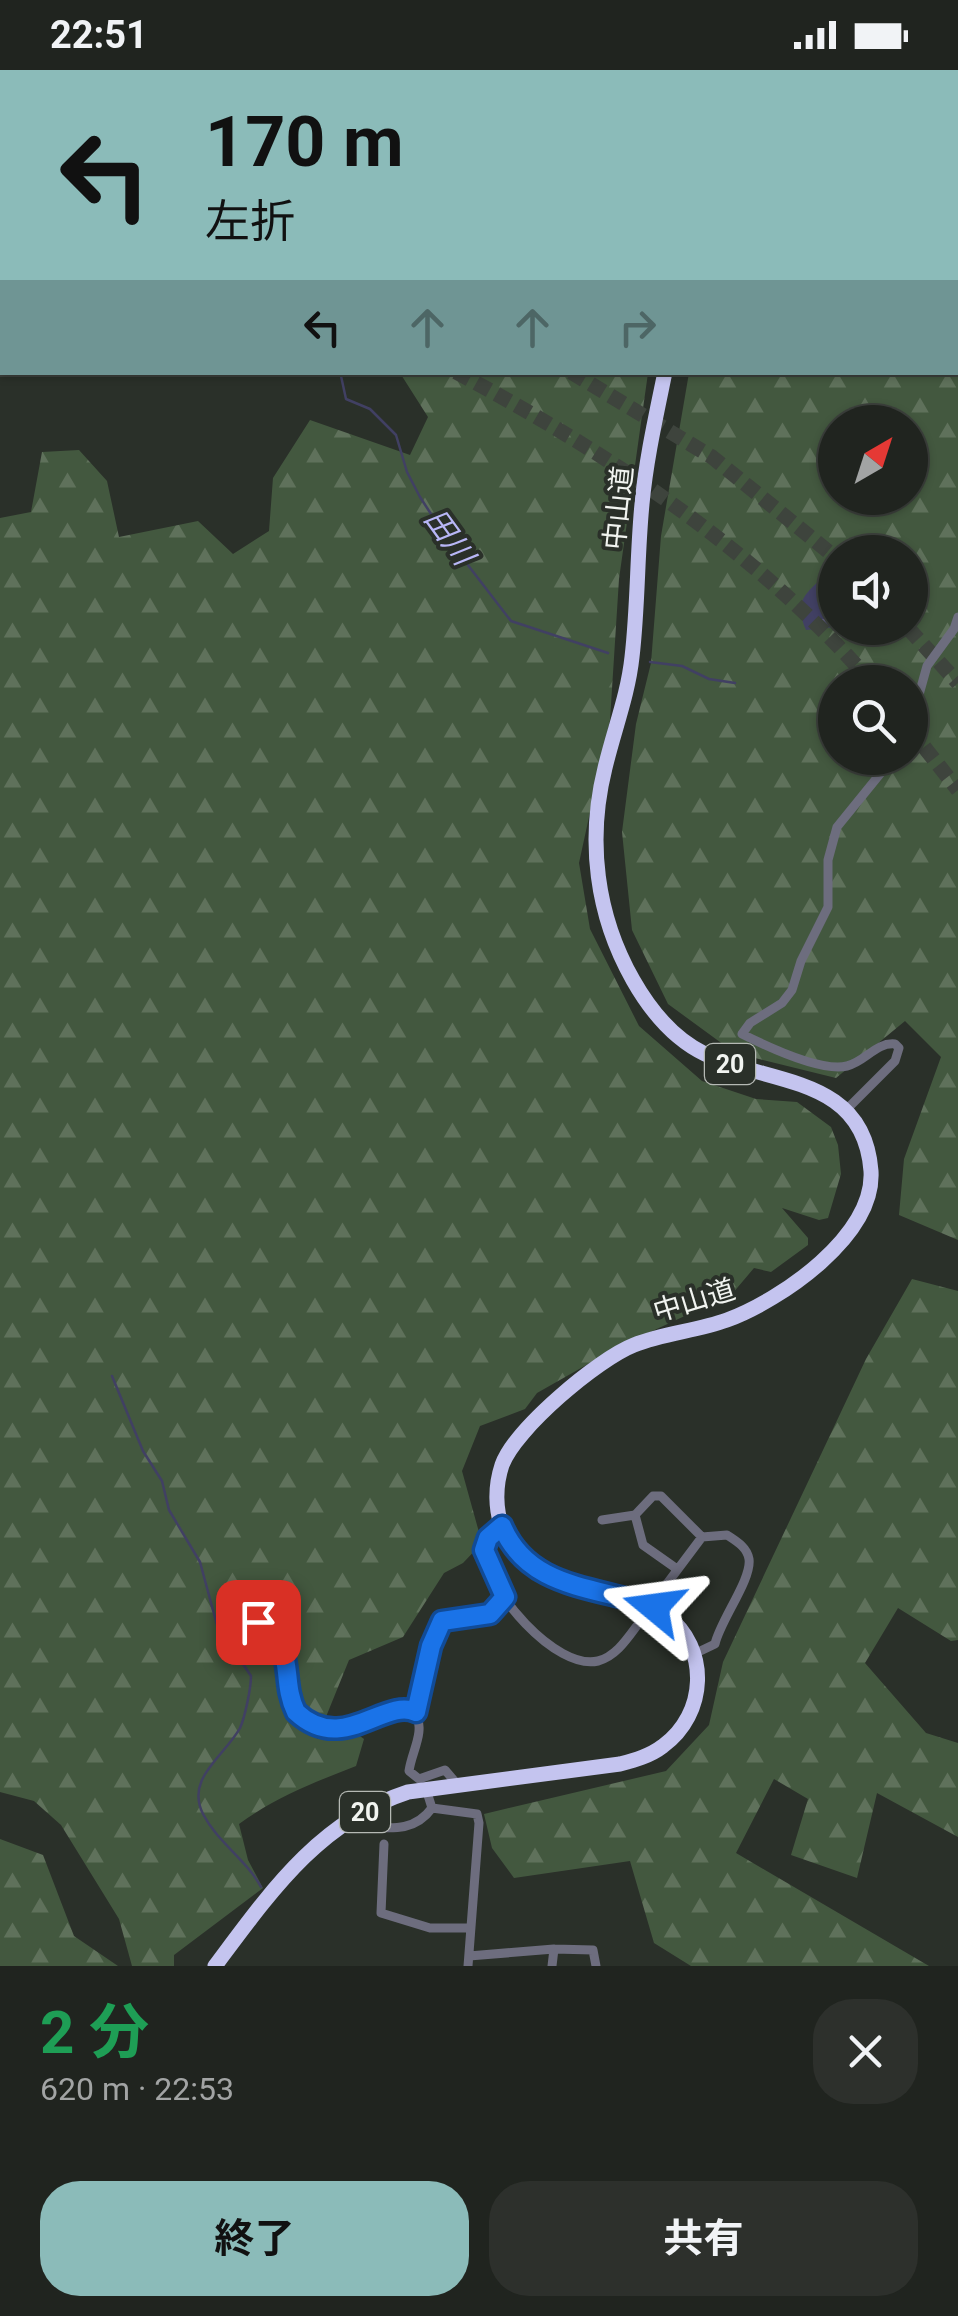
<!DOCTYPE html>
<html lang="ja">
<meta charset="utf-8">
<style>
body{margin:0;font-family:Roboto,"Noto Sans JP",sans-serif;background:#2d302c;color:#f1f3f6;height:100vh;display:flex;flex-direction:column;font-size:38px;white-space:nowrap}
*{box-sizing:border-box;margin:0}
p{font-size:32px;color:#a2a4a4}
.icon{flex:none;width:55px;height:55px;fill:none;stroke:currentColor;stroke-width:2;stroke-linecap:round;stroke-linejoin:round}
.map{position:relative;height:1896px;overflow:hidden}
.details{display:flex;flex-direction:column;background:#20241f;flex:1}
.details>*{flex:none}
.banner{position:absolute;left:0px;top:0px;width:960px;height:305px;box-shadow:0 2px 8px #0004,0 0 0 2px #3d413d;background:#8bbbb9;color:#111;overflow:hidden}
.needle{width:65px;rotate:39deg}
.controls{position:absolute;left:818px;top:335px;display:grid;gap:20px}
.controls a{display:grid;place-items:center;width:110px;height:110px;border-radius:50%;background:#20241f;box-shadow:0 2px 8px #0004,0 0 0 2px #3d413d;font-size:50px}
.pin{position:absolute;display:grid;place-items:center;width:85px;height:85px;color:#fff;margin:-42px;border-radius:20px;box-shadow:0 5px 15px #0006}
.me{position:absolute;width:110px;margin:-55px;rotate:286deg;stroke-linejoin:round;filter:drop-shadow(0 0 8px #0008)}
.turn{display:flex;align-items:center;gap:35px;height:210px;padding:0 40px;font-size:45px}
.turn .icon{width:130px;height:130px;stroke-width:2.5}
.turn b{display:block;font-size:70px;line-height:85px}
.lanes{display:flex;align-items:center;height:95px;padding:0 40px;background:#0003;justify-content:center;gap:50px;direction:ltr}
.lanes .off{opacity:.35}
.round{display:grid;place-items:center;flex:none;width:105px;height:105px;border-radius:40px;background:#2d302c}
.head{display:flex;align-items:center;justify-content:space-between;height:170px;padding:0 40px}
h1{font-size:60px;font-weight:700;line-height:75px;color:#1e9e55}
.action{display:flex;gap:20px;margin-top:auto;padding:20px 40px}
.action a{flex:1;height:115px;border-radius:40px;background:#8bbbb9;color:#111;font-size:40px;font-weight:700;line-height:115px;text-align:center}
.action a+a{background:#2d302c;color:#f1f3f6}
.status{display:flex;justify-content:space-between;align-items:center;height:70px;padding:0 50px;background:#20241f;direction:ltr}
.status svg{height:28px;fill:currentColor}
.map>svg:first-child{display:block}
.forest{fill:url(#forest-firs);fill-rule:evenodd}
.water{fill:url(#water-ripples)}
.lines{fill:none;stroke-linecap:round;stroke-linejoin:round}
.stream{stroke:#414063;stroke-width:2.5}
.highway-tunnel{stroke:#3e443d;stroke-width:15;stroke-dasharray:15 8;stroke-linecap:butt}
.street{stroke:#6d6d7e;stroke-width:9}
.highway{stroke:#c4c4ef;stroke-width:15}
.street-bridge{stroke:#6d6d7e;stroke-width:9}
.route-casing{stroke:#114b97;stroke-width:25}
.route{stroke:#1a73e8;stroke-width:18}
.labels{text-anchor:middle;stroke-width:8;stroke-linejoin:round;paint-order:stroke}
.shield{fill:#2a3029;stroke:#b5b9b4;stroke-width:2.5}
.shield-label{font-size:25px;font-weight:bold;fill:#f1f4f0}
.street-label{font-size:28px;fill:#f1f4f0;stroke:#2a3029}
.water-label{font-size:30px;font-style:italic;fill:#b8b6f6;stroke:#2a3029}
</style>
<div class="status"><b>22:51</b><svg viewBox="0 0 49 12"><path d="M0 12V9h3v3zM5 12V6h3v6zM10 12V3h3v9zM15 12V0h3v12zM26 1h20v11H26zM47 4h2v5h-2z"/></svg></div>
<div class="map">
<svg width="958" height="1896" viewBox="0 0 958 1896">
<defs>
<pattern id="forest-firs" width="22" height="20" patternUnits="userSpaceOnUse" patternTransform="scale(2.5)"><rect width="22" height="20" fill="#43583f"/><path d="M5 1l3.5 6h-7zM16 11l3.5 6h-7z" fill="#5f715b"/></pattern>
<pattern id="water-ripples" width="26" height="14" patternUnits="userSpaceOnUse" patternTransform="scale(2.5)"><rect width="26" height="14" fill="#414063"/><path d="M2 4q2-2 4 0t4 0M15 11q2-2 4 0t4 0" fill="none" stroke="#5d5c7a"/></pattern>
</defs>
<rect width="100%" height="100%" fill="#2a3029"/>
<path class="forest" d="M343 0H563L564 2H339Z
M623 0H958V1170L899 1145 904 1089 941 987 905 951 836 1008 735 983 668 934 632 860 622 762 636 654 651 593 661 466 689 303 958 302V2ZM835 352H910V428H835ZM835 482H910V558H835ZM835 612H910V688H835Z
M400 303H648L619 509 610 650 579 793 590 859 639 956 702 1011 756 1029 797 1032 831 1057 838 1075 841 1104 828 1148 819 1150 782 1138 808 1168V1175L771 1202 754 1198 732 1224 618 1277 537 1323 525 1339 480 1356 462 1401 482 1473 463 1493 444 1503 403 1567 349 1590 317 1669 342 1653 364 1669 356 1696C315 1712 276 1727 239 1754L248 1790 263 1818 174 1885V1896H132L119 1849 61 1755 34 1731 0 1722V448L31 442 42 382 79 380 107 411 119 467 198 451 233 484 269 461 273 408 310 350 410 385 428 347Z
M912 1209 958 1221V1570L951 1571 898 1538 865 1593 926 1663 958 1673V1767L877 1723 857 1808 791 1785 808 1729 774 1709 736 1783 929 1896H691L654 1873 630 1791 514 1808 492 1778 484 1744 666 1701 709 1655 723 1592 866 1289Z
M0 1769 43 1785 74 1866 118 1896H0Z"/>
<path class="water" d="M819 511C839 519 835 539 835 557L806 560C796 536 800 528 819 511Z"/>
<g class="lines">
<path class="stream" d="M89 0 91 2
M336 302 341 306 346 329 370 339 396 365 407 402 420 427 444 464 511 551 608 583
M650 592 682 596 709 609 735 613
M112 1306 143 1381 162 1411 169 1440 200 1492 217 1555 251 1606C251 1618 245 1647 240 1658 224 1687 185 1708 203 1744 218 1773 246 1789 261 1817"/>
<path class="highway-tunnel" d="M23 0 27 2
M0 24 2 25
M456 302C611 385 755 479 871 612
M571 302 712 387 835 487
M908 558 958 613
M910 659 958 720"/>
<path class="street" d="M138 0 141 2
M66 2V0
M299 2 300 0
M0 48 2 49
M0 203 2 202
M910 657 927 596 954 559 958 547
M846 1040 895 991 899 978 895 974C876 972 865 992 847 996 821 1002 766 976 742 964L750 953 782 933 792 920 801 891 828 837V790L837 757 893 688
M635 1445 643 1475 677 1499
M602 1450 635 1445 653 1426H661L702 1467
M501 1456C494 1463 484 1469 484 1480 485 1519 556 1601 598 1591 618 1586 630 1564 642 1549
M660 1523 702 1467 727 1465C736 1471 747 1477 749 1489 752 1509 720 1551 715 1574L694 1584
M245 1548C277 1560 286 1581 291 1614 292 1621 291 1630 294 1637 310 1676 374 1652 400 1638L416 1642C425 1664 412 1680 409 1701L419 1709 445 1700 457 1714
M416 1642 431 1576 441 1551 489 1544 505 1527
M426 1719 432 1738 477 1744 479 1753 468 1896
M365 1742 370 1757C395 1759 416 1760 432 1738
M384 1774 381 1843 430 1858H471
M469 1886 554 1879 593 1880 596 1896
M552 1896 554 1879"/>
<path class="highway" d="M584 0 585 2
M215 1896C269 1824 319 1751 408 1722L620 1694C635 1690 650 1686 663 1676 707 1644 710 1578 666 1545 615 1506 533 1531 503 1460 495 1440 495 1416 502 1395 515 1359 598 1289 634 1275 664 1263 697 1261 727 1250 781 1230 875 1166 871 1101 864 1005 770 1015 705 984 674 969 650 940 633 910 596 845 587 770 605 698 614 660 628 625 632 587 638 536 637 485 642 434 646 390 656 346 665 302"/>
<path class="street-bridge" d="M642 1549 660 1523"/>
</g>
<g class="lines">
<g class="route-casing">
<path id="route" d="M258 1552C299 1579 279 1607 296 1642 343 1686 384 1627 416 1642L431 1576 442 1551 490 1544 505 1527 484 1480 488 1468 502 1456C529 1520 597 1516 654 1537"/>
</g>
<use href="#route" class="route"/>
</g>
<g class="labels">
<g class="shield">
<rect x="705" y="974" width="50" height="40" rx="8"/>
<rect x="340" y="1722" width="50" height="40" rx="8"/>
</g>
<g class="shield-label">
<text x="730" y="1003">20</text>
<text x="365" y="1751">20</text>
</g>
<g class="street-label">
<text transform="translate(618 438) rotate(-84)" y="10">中山道</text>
<text transform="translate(694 1230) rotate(-17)" y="10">中山道</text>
</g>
<g class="water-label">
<text transform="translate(449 467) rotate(54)" y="10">田川</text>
</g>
</g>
</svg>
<div class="controls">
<a><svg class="needle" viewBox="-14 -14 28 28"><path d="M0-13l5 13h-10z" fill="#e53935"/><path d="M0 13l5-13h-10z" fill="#a2a4a4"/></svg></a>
<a><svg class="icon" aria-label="sound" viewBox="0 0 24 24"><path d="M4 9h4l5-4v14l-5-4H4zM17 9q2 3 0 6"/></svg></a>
<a><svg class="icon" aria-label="search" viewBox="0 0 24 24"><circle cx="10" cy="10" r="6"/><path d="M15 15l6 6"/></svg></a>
</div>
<div class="pin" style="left:258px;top:1552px;background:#d93025"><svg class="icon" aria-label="arrive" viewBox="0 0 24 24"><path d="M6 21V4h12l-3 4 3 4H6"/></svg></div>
<svg class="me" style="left:654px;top:1537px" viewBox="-20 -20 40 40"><path d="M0-17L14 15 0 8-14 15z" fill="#1a73e8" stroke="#fff" stroke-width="4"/></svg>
<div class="banner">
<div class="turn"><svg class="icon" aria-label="left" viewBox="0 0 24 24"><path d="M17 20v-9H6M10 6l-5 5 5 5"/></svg><div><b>170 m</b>左折</div></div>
<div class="lanes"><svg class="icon" aria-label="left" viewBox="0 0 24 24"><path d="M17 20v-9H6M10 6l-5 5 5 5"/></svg><svg class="icon off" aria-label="ahead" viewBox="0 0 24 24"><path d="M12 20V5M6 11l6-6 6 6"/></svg><svg class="icon off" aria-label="ahead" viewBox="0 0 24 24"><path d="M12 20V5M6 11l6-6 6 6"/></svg><svg class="icon off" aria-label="right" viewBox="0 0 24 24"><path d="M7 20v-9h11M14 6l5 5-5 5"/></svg></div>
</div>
</div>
<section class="details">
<div class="head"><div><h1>2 分</h1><p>620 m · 22:53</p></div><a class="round"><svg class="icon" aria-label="close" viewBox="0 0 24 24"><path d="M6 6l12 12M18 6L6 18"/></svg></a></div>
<div class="action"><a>終了</a><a>共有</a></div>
</section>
